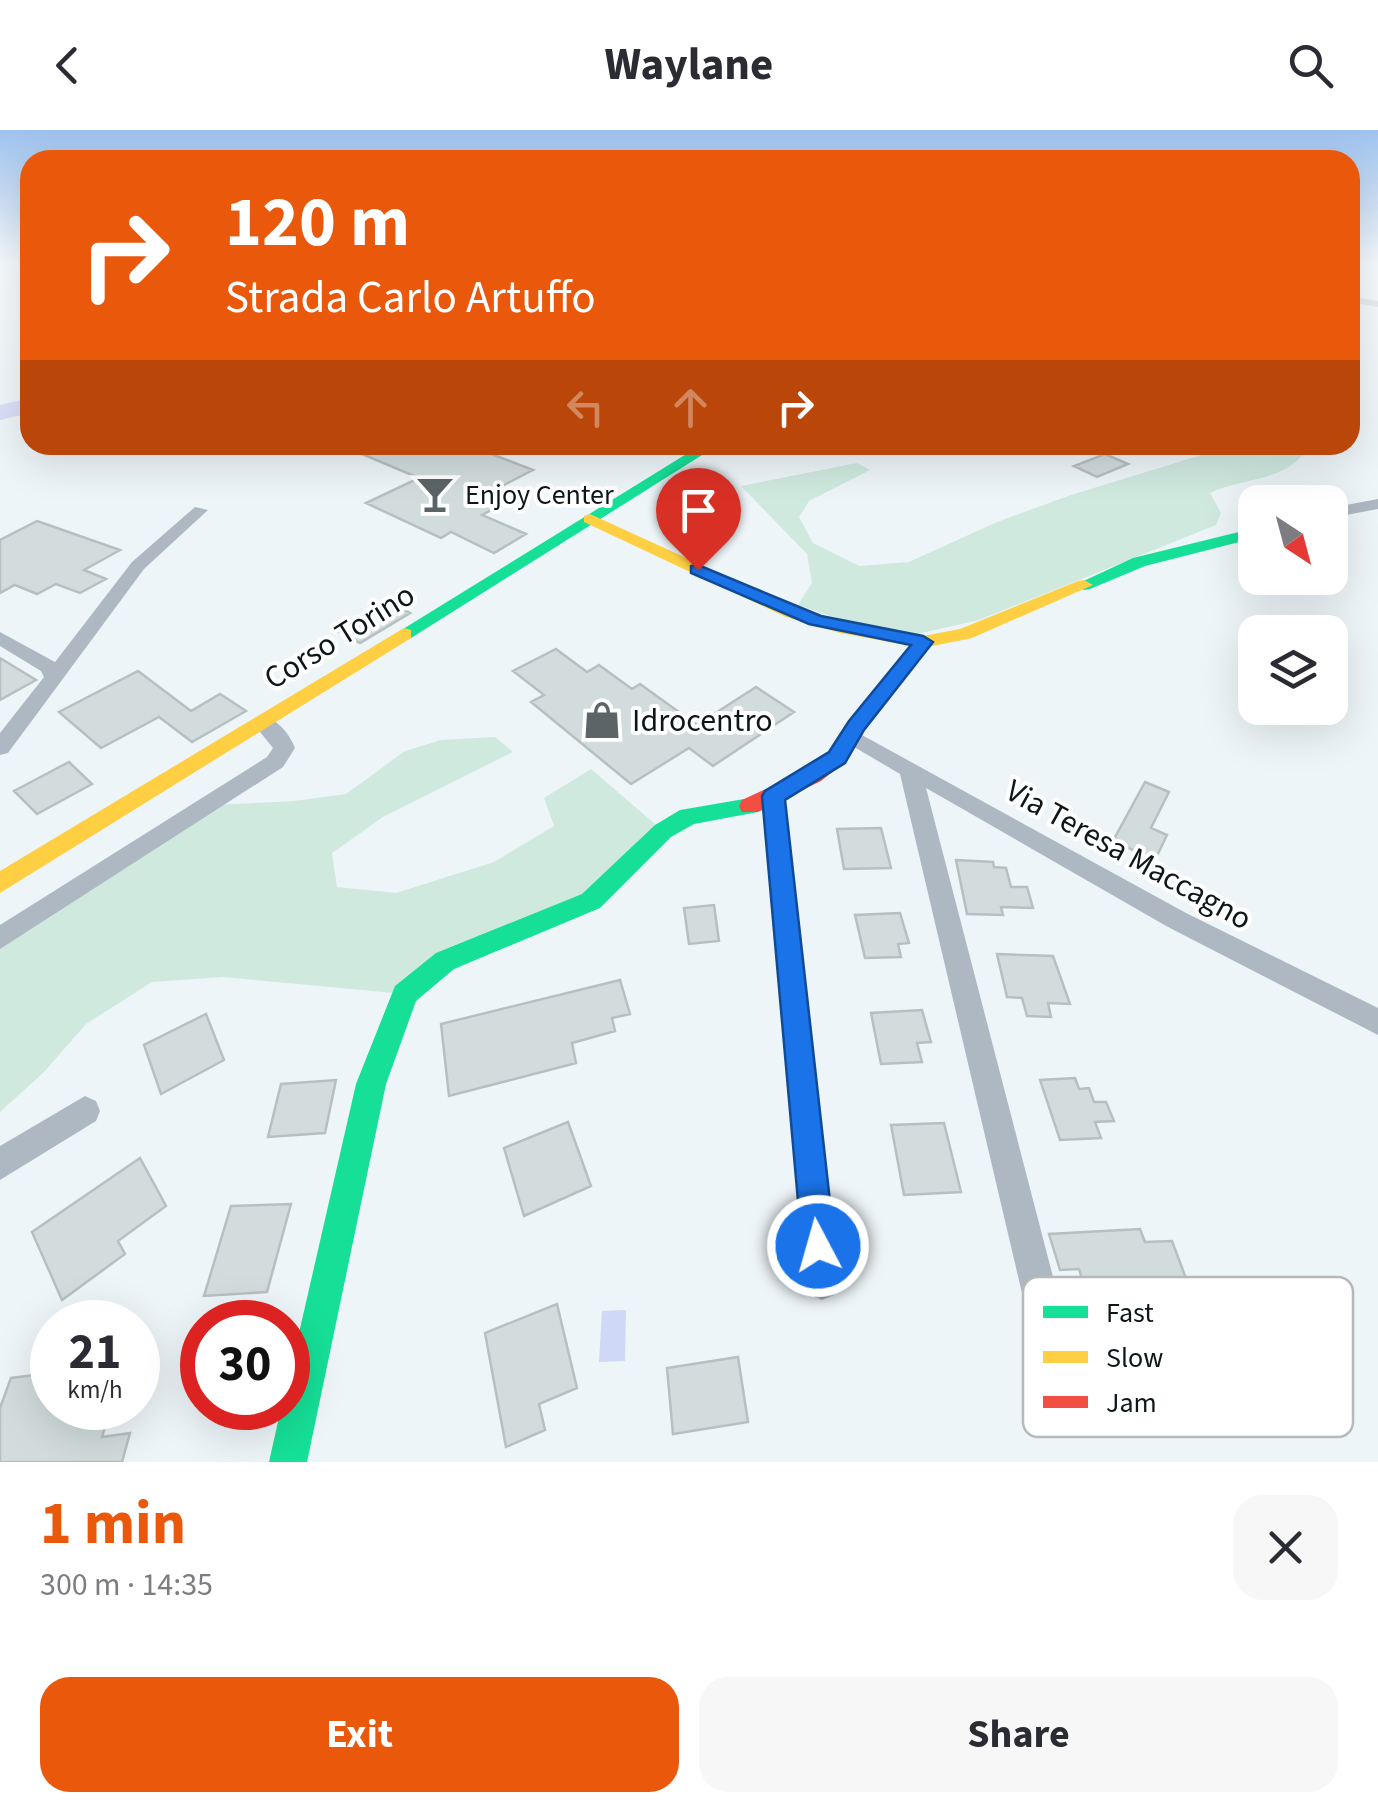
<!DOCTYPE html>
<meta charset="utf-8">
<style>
body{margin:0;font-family:"Source Sans 3",sans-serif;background:#f7f7f7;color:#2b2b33;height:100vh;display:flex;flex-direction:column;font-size:38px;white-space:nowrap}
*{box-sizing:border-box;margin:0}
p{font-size:32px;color:#7c7c81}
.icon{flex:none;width:55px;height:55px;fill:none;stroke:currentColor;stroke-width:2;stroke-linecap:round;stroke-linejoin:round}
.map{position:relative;height:1332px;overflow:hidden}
.drawer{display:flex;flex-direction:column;background:#fff;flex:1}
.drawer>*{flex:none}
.hud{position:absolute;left:20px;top:20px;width:1340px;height:305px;border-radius:30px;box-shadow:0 10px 40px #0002;background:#ea580c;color:#fff;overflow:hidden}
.needle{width:65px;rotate:144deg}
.fabs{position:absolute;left:1238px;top:355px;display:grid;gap:20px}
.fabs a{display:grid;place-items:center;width:110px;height:110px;border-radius:20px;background:#fff;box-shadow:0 10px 40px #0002;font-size:50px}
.speed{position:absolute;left:30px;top:1170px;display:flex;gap:20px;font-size:50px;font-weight:700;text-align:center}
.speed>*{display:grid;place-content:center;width:130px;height:130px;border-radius:50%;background:#fff;box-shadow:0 10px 40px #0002;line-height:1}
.speed small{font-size:25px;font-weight:400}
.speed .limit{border:15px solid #d22;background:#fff;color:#111}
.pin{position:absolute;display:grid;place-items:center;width:85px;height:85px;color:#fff;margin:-102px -42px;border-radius:50% 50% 50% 0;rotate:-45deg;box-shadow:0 0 10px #0007}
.pin .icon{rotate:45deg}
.me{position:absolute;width:110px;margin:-55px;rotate:354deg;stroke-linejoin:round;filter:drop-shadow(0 0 8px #0008)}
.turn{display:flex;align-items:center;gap:35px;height:210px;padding:0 40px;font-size:45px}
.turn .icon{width:130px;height:130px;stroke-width:2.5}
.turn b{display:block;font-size:70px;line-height:85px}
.lanes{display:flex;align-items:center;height:95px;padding:0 40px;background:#0003;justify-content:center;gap:50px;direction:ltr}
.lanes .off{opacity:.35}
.round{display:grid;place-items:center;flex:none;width:105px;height:105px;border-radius:30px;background:#f7f7f7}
.summary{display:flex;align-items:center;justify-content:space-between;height:170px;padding:0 40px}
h1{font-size:60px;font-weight:700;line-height:75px;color:#ea580c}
.button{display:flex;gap:20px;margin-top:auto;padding:20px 40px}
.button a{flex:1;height:115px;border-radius:30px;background:#ea580c;color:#fff;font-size:40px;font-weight:700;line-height:115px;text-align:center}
.button a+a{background:#f7f7f7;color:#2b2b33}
header{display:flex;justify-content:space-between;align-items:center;height:130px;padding:0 40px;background:#fff;font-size:45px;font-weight:700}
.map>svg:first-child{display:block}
.green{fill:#cfe9df}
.water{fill:#d0d8f7}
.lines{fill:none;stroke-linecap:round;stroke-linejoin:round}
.river{fill:#d0d8f7;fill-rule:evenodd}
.building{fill:#d2dcdd;stroke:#b7c0c1;stroke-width:2.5}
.street{fill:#aeb8c2;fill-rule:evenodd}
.fast{fill:#16e098;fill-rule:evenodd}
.slow{fill:#ffcf43;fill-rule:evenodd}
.jam{fill:#f24e42;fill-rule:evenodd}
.route{fill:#1a73e8;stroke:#114b97;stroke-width:2.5}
.labels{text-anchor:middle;stroke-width:8;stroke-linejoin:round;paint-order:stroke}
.far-poi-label{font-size:28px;fill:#0d1619;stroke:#fff;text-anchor:start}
.street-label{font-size:32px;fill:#0d1619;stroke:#fff}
.poi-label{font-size:32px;fill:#0d1619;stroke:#fff;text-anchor:start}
.key{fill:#fff;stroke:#b6b9ba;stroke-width:2.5}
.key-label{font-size:28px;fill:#0d1619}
</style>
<header><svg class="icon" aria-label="back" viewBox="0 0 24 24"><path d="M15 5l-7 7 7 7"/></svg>Waylane<svg class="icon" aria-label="search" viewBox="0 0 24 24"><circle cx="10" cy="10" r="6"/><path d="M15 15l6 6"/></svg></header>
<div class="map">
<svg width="1378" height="1332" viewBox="0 0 1378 1332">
<rect width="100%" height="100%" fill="#edf5f8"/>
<path class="green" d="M1194 315H1349L1303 324C1284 351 1238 349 1210 363L1221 383 1216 395 979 490 917 504 843 490 798 475 812 453 807 424 741 356 857 333 870 340 809 371 799 387 813 413 859 436 909 432 997 392 1071 365 1208 323Z
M495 607 513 622 383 687 332 723 337 757 396 763 494 732 554 696 544 668 591 639 663 701 591 771 405 864 223 847 152 852 86 894 44 942 0 982V808L214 675 294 671 346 664 405 621 441 610Z"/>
<path class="water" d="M626 1180 625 1231 599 1232 602 1181Z"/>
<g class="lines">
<path class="river" d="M30 268V283L0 290V275Z"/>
</g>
<path class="building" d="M341 315H468L533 340 479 368 499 376 482 385 526 404 494 423 451 402 441 408 366 373 419 348Z
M1105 324 1128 334 1097 347 1074 336Z
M37 391 120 420 84 440 106 449 80 463 56 454 37 464 15 455 0 463V410Z
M389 472 410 483 360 513 339 502Z
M556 519 587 542 599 535 632 559 640 554 697 595 756 557 794 582 713 636 689 618 631 654 531 572 544 565 513 541Z
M0 528 36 550 0 570Z
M138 541 191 581 220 564 246 581 192 612 159 587 101 618 59 582Z
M69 632 92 654 37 684 14 661Z
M1145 652 1169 662 1151 698 1167 705 1155 730 1113 711Z
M881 698 891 738 844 739 837 699Z
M956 730 993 732 994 737 1006 738 1011 757H1027L1033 778 1001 777 1003 785 967 784Z
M714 775 719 811 689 814 684 778Z
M900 783 909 813 898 814 901 827 865 828 855 785Z
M997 824 1053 826 1070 874 1048 873 1051 887 1027 886 1022 868 1007 867Z
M620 850 630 884 612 888 615 901 572 913 576 933 449 966 441 894Z
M922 880 931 912 917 913 922 932 881 934 871 883Z
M206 884 224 930 161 964 144 915Z
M1075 948 1079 959 1089 958 1094 972H1106L1114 991 1095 992 1101 1008 1060 1010 1040 950Z
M336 950 325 1003 268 1007 281 954Z
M568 992 591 1056 524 1086 504 1018Z
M944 993 961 1062 904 1065 891 995Z
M140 1028 166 1076 118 1111 125 1124 62 1170 32 1102Z
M291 1074 267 1162 204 1166 231 1076Z
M1140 1099 1145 1112 1172 1111 1187 1151 1172 1152 1179 1171 1151 1172 1157 1188 1129 1189 1122 1170 1089 1172 1079 1139 1060 1140 1049 1104Z
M557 1174 577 1258 539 1274 545 1300 506 1317 485 1203Z
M738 1227 748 1292 673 1304 667 1238Z
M52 1243V1278H111L102 1307 130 1303 122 1332H0V1278L11 1248Z"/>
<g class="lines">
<path class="street" d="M1350 166 1378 171V177L1350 172Z
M1378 369V379L1330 388V378Z
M195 377 208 380 144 439 8 623 0 625V603L44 547 41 541 0 516V502L55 532 132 432Z
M262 585C278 590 289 603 295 618L283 637 0 819V795L267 627 273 618 252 592Z
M851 599 1186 783 1378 878V905L1168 797 926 658 1065 1193 1059 1205 1047 1211 1035 1205 1029 1193 900 644 844 611 840 606Z
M773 658 784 666 839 1153 834 1165 822 1170 810 1165 805 1153 762 666Z
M85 966 96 971 100 981 96 991 0 1050V1016Z"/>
<path class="fast" d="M701 315H718L411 508 404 510 395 504Z
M1255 398V408L1145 436 1090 459 1084 460 1075 455 1133 428Z
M750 668 761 676 758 682 694 694 671 707 600 778 454 839 416 871 386 954 307 1332H269L281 1278H288V1251L356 954 395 856 436 823 582 764 655 695 680 680Z"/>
<path class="slow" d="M590 384 798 479 842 492 923 506 960 499 1078 451 1084 450 1093 455 972 508 923 518 840 503 786 487 584 392V386Z
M404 498 411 500V508L0 763V741Z"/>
<path class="jam" d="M923 506 932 512 864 600 845 632 821 651 758 682H742L739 676 742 670 805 641 829 622 849 591 916 508Z"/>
</g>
<linearGradient id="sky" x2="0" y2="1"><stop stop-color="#9ec2ee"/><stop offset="0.42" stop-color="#f7fafc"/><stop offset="1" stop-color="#f7fafc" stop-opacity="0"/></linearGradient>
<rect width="1378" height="321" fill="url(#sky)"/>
<path class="route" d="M698 435 821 486 923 506 933 512 864 600 845 633 785 670 835 1116 830 1128 818 1133 807 1128 802 1116 762 666 765 661 829 622 849 591 911 515 809 494 691 443V436Z"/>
<defs>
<g id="bar-bare" transform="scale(3)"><path d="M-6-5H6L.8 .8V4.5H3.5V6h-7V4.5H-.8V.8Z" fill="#5b6467" stroke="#fff" stroke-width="2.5" paint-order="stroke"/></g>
<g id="shop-bare" transform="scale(3)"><path d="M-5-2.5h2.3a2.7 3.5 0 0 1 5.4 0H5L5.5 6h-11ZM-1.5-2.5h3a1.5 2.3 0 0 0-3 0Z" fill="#5b6467" stroke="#fff" stroke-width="2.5" paint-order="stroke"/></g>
</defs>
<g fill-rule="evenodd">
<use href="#bar-bare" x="435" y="364"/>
<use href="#shop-bare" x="602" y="590"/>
</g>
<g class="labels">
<g class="far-poi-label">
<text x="465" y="374">Enjoy Center</text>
</g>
<g class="street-label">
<text transform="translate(339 506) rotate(-32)" y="11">Corso Torino</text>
<text transform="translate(1129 724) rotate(29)" y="11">Via Teresa Maccagno</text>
</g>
<g class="poi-label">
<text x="632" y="601">Idrocentro</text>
</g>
</g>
<rect x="1023" y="1147" width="330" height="160" rx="15" class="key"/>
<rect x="1043" y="1176" width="45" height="12" fill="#16e098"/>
<rect x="1043" y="1221" width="45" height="12" fill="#ffcf43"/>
<rect x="1043" y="1266" width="45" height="12" fill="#f24e42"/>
<g class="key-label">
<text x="1106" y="1192">Fast</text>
<text x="1106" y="1237">Slow</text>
<text x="1106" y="1282">Jam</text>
</g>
</svg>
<div class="fabs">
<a><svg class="needle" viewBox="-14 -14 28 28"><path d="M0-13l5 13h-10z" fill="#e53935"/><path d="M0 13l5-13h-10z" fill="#7c7c81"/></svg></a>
<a><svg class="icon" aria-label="layers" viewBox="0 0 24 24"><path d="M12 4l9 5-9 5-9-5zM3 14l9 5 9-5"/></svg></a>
</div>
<div class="speed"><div>21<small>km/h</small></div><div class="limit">30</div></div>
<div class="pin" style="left:698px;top:440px;background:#d93025"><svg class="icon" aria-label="arrive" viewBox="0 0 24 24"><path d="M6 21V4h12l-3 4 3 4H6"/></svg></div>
<svg class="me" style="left:818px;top:1116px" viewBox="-20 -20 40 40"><circle r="17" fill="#1a73e8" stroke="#fff" stroke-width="3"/><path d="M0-11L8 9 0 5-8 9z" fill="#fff"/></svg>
<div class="hud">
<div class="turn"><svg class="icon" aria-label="right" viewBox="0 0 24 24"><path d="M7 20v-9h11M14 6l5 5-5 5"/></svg><div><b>120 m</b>Strada Carlo Artuffo</div></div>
<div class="lanes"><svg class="icon off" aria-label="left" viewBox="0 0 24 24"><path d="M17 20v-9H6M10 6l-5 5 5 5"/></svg><svg class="icon off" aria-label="ahead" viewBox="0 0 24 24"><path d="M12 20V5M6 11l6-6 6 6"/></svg><svg class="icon" aria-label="right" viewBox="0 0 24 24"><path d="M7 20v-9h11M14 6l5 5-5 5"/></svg></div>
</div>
</div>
<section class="drawer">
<div class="summary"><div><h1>1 min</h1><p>300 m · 14:35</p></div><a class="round"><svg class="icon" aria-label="close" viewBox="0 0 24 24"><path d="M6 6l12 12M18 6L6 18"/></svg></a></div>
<div class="button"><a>Exit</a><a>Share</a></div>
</section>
